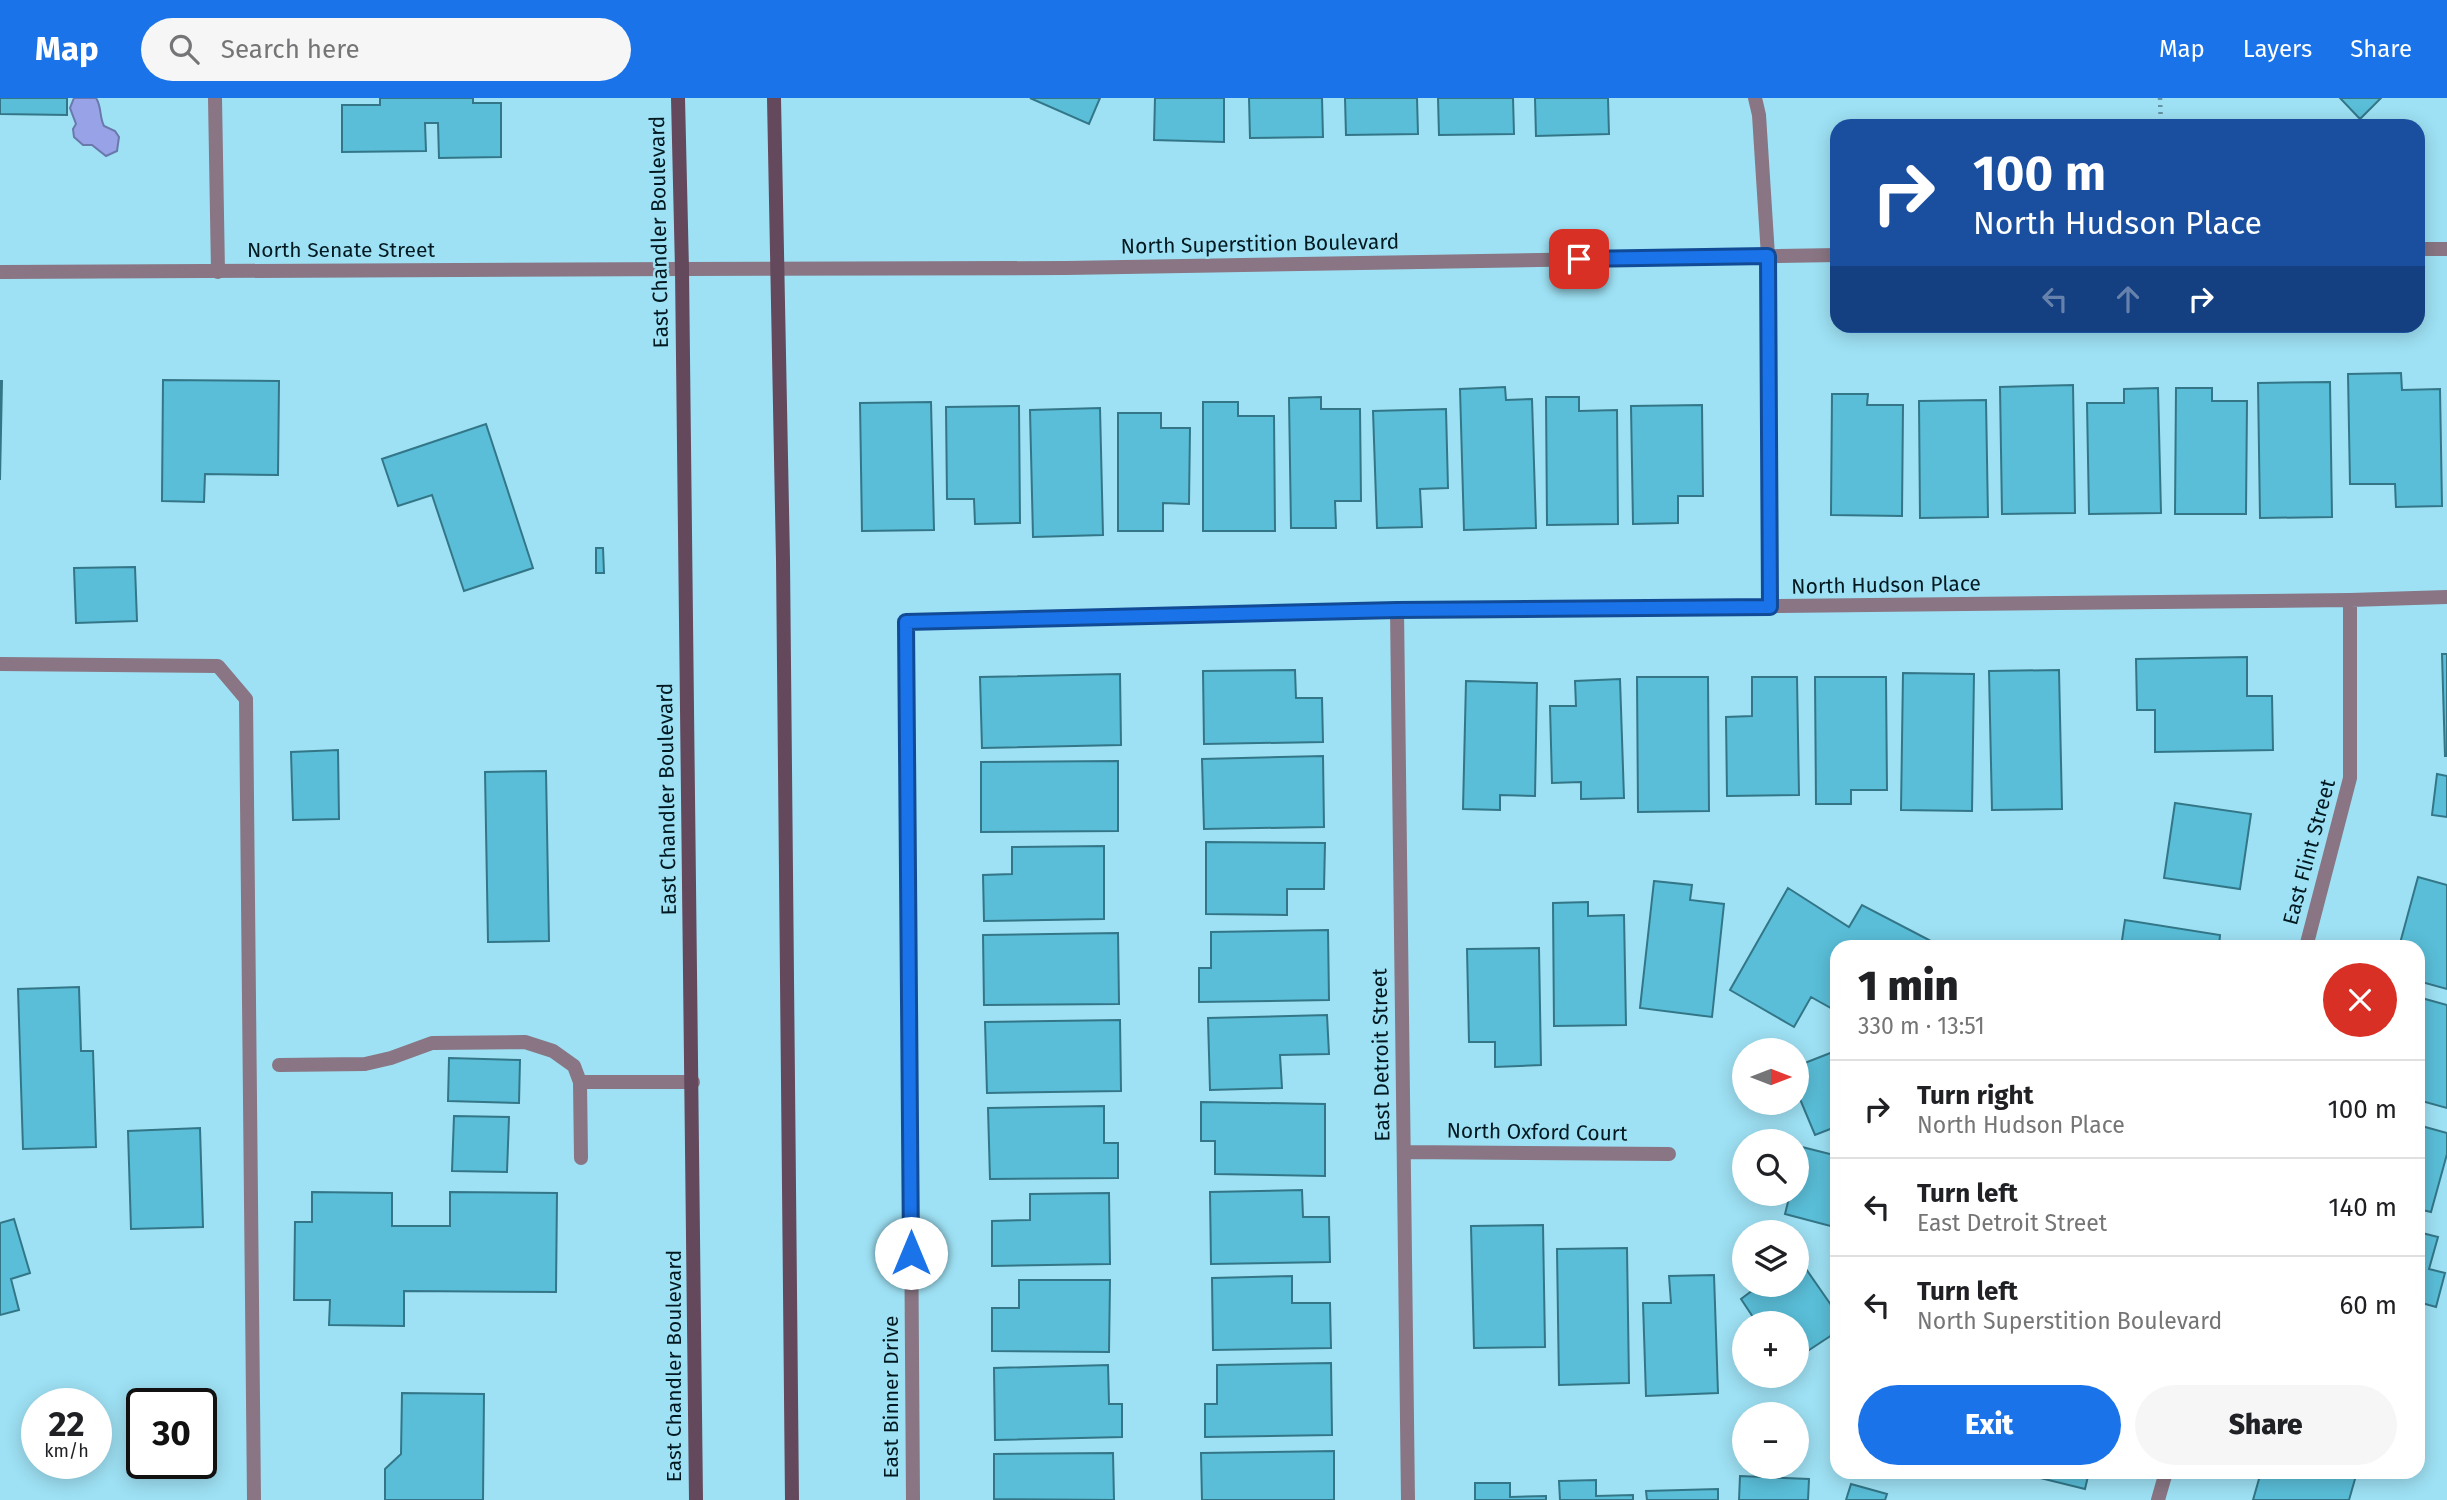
<!DOCTYPE html>
<meta charset="utf-8">
<style>
body{margin:0;font-family:"Fira Sans",sans-serif;background:#f6f6f6;color:#202124;height:100vh;display:flex;flex-direction:column;font-size:26px;white-space:nowrap}
*{box-sizing:border-box;margin:0}
p{font-size:23px;color:#757577}
.icon{flex:none;width:38px;height:38px;fill:none;stroke:currentColor;stroke-width:2;stroke-linecap:round;stroke-linejoin:round}
.map{position:relative;flex:1;overflow:hidden}
.sheet{position:absolute;left:1830px;top:842px;width:595px;height:539px;display:flex;flex-direction:column;background:#fff;border-radius:21px;box-shadow:0 4px 18px #0003}
.sheet>*{flex:none}
.guide{position:absolute;left:1830px;top:21px;width:595px;height:214px;border-radius:21px;box-shadow:0 4px 18px #0003;background:#1a4fa0;color:#fff;overflow:hidden}
.needle{width:46px;rotate:90deg}
.buttons{position:absolute;left:1732px;top:940px;display:grid;gap:14px}
.buttons a{display:grid;place-items:center;width:77px;height:77px;border-radius:50%;background:#fff;box-shadow:0 4px 18px #0003;font-size:35px}
.speed{position:absolute;left:21px;top:1290px;display:flex;gap:14px;font-size:35px;font-weight:700;text-align:center}
.speed>*{display:grid;place-content:center;width:91px;height:91px;border-radius:50%;background:#fff;box-shadow:0 4px 18px #0003;line-height:1}
.speed small{font-size:18px;font-weight:400}
.speed .limit{border:4px solid #111;border-radius:10px;background:#fff;color:#111}
.pin{position:absolute;display:grid;place-items:center;width:60px;height:60px;color:#fff;margin:-30px;border-radius:14px;box-shadow:0 4px 10px #0006}
.me{position:absolute;width:77px;margin:-38px;rotate:0deg;stroke-linejoin:round;filter:drop-shadow(0 0 5px #0008)}
.turn{display:flex;align-items:center;gap:24px;height:147px;padding:0 28px;font-size:32px}
.turn .icon{width:91px;height:91px;stroke-width:2.5}
.turn b{display:block;font-size:49px;line-height:60px}
.lanes{display:flex;align-items:center;height:66px;padding:0 28px;background:#0003;justify-content:center;gap:35px;direction:ltr}
.lanes .off{opacity:.35}
.round{display:grid;place-items:center;flex:none;width:74px;height:74px;border-radius:37px;background:#f6f6f6}
.headline{display:flex;align-items:center;justify-content:space-between;height:119px;padding:0 28px}
h1{font-size:42px;font-weight:800;line-height:52px}
.button{display:flex;gap:14px;margin-top:auto;padding:14px 28px}
.button a{flex:1;height:80px;border-radius:42px;background:#1a73e8;color:#fff;font-size:28px;font-weight:800;line-height:80px;text-align:center}
.button a+a{background:#f6f6f6;color:#202124}
ul{padding:0;list-style:none}
li{display:flex;align-items:center;gap:21px;height:98px;padding:0 28px;border-top:2px solid #e0e0e0}
li div{flex:1}
li b{display:block;font-size:26px}
li em{font-style:normal}
header{display:flex;align-items:center;gap:42px;box-sizing:border-box;height:98px;padding:0 35px;background:#1a73e8;color:#fff}
header strong{font-size:33px}
nav{display:flex;gap:38px;margin-inline-start:auto;font-size:24px}
.search{width:490px;height:63px;background:#f6f6f6;display:flex;align-items:center;gap:18px;box-sizing:border-box;padding:0 24px;border-radius:38px;color:#757577;font-size:26px}
.map>svg:first-child{display:block}
.water{fill:#98a2e7;stroke:#6a79ab;stroke-width:2}
.building{fill:#5abed8;stroke:#337687;stroke-width:2}
.lines{fill:none;stroke-linecap:round;stroke-linejoin:round}
.path{stroke:#6294a3;stroke-width:4.5;stroke-dasharray:2 5;stroke-linecap:butt}
.service{stroke:#897583;stroke-width:14}
.minor{stroke:#897583;stroke-width:14}
.tertiary{stroke:#897583;stroke-width:14}
.secondary{stroke:#64485c;stroke-width:14}
.route-casing{stroke:#114b97;stroke-width:18}
.route{stroke:#1a73e8;stroke-width:12}
.labels{text-anchor:middle;stroke-width:5;stroke-linejoin:round;paint-order:stroke}
.street-label{font-size:21px;fill:#00181f;stroke:#9ee1f4}
</style>
<header>
<strong>Map</strong>
<div class="search"><svg class="icon" aria-label="search" viewBox="0 0 24 24"><circle cx="10" cy="10" r="6"/><path d="M15 15l6 6"/></svg>Search here</div>
<nav><a>Map</a><a>Layers</a><a>Share</a></nav>
</header>
<div class="map">
<svg width="2447" height="1402" viewBox="0 0 2447 1402">
<rect width="100%" height="100%" fill="#9ee1f4"/>
<path class="water" d="M74 0H96C102 9 99 18 104 28L115 33 119 39 117 53 106 58 92 47H83L74 39 73 31 76 26 70 10Z"/>
<path class="building" d="M0 0H67V17L0 16Z
M380 0H473V5H501V59L439 60 438 25H425L426 53 342 54V7H380Z
M1030 0H1100L1089 26Z
M1155 0H1224V44L1154 42Z
M1249 0H1322L1323 39 1250 40Z
M1345 0H1417L1418 36 1346 37Z
M1438 0H1513L1514 36 1439 37Z
M1535 0H1608L1609 36 1536 38Z
M2340 0H2381L2360 21Z
M2401 275 2402 292 2440 291 2442 408 2396 409 2395 386H2350L2348 276Z
M163 282 279 283 278 377 205 376 204 404 162 403Z
M0 283H2L0 382Z
M2330 284 2332 419 2260 420 2258 285Z
M2073 287 2075 415 2002 416 2000 289Z
M1505 289 1506 302 1532 301 1536 430 1464 432 1460 291Z
M2158 290 2161 415 2089 416 2087 305H2124V291Z
M2176 290H2212V303H2247L2246 416H2175Z
M1832 296H1868L1867 307H1903L1902 418 1831 417Z
M1321 299V311H1360L1361 403H1335L1336 430H1291L1289 300Z
M1546 299H1579V313L1617 312 1618 426 1547 427Z
M1986 302 1988 419 1920 420 1919 303Z
M931 304 934 432 862 433 860 305Z
M1203 304H1238V318H1274L1275 433H1203Z
M1702 307 1703 398H1678V425L1633 426 1631 308Z
M1019 308 1020 425 975 426 974 401H947L946 309Z
M1100 310 1103 437 1033 439 1030 312Z
M1446 311 1448 390 1420 391 1422 429 1377 430 1373 313Z
M1118 315H1161V330H1190L1189 406 1163 405V433H1118Z
M486 326 533 470 464 493 432 397 398 408 382 361Z
M596 450H603L604 475H596Z
M135 469 137 523 76 525 74 470Z
M2442 556H2447V658H2445Z
M2247 559V598H2272L2273 652 2155 654V612H2137L2136 561Z
M1295 572 1296 600H1322L1323 644 1204 646 1203 573Z
M2059 572 2062 711 1992 712 1989 573Z
M1903 575 1974 576 1972 713 1901 712Z
M1120 576 1121 647 982 650 980 579Z
M1637 579H1708L1709 713 1638 714Z
M1752 579H1797L1799 697 1727 698 1726 619 1752 618Z
M1815 579H1886L1887 692H1851V706H1816Z
M1620 581 1624 700 1581 701V684L1552 685 1550 608H1576L1575 583Z
M1466 583 1537 585 1535 698 1500 697V712L1463 711Z
M338 652 339 721 293 722 291 654Z
M1323 658 1324 729 1204 731 1202 661Z
M1118 663V733L981 734V664Z
M546 673 549 843 488 844 485 674Z
M2437 676 2447 678V719L2432 717Z
M2175 705 2251 716 2240 791 2164 780Z
M1206 744 1325 745 1324 791H1287V817L1206 816Z
M1104 748V821L984 823 983 777 1012 776V749Z
M2418 779 2447 787V891L2418 883V849H2399Z
M1654 783 1692 787 1690 802 1724 806 1712 919 1640 910Z
M1788 790 1849 829 1862 807 1929 842 1920 849H1838V914L1811 899 1794 929 1730 892Z
M1588 804V818L1624 817 1626 927 1554 928 1553 805Z
M2125 822 2220 837 2219 849H2121Z
M1328 832 1329 902 1199 904V870H1211V834Z
M1118 835 1119 906 984 907 983 837Z
M1539 850 1541 967 1495 969V944H1469L1467 851Z
M79 889 81 953H93L96 1049 23 1051 18 891Z
M2418 899 2447 907V1010L2418 1002Z
M1327 917 1329 956 1280 957 1282 990 1210 992 1208 920Z
M1120 922 1121 993 987 995 985 924Z
M1838 952V1028L1815 1037 1797 994V968Z
M449 960 520 962 519 1005 448 1003Z
M1201 1004 1325 1006V1078L1215 1076V1043H1201Z
M1104 1008V1045H1118V1080L990 1081 988 1010Z
M454 1018 509 1019 507 1074 452 1073Z
M2418 1027 2447 1035V1056L2431 1114 2418 1111Z
M200 1030 203 1129 131 1131 128 1033Z
M1802 1049 1838 1058V1130L1785 1116 1790 1096H1797V1068Z
M1302 1092 1303 1119H1329L1330 1164 1211 1166 1210 1094Z
M312 1094 392 1095V1128H450V1094L557 1095 556 1194 404 1193V1228L329 1227 330 1202H294L295 1124H312Z
M1109 1095 1110 1166 992 1168V1123L1030 1122V1096Z
M14 1121 30 1175 11 1181 19 1212 0 1217V1125Z
M1543 1127 1545 1249 1474 1250 1471 1128Z
M2418 1134 2438 1139 2429 1171 2445 1175 2436 1209 2418 1204Z
M1627 1150 1629 1285 1559 1287 1557 1151Z
M1797 1158 1838 1217V1233L1797 1260V1225H1757L1741 1201 1761 1186H1797Z
M1714 1177 1718 1295 1646 1298 1643 1205H1671L1669 1178Z
M1292 1178V1205H1330L1331 1250 1213 1252 1212 1180Z
M1019 1182H1110L1109 1254 992 1253V1210H1019Z
M1331 1265 1332 1337 1205 1339V1306H1217V1267Z
M1108 1267 1109 1306H1122V1339L995 1342 994 1270Z
M402 1295 484 1296 483 1402H385V1371L401 1356Z
M1334 1353V1402H1202L1201 1355Z
M1113 1355 1114 1402 994 1401V1356Z
M2016 1374H2089L2085 1391Z
M2261 1374H2357L2349 1402H2253Z
M1740 1378 1809 1381 1808 1402H1739Z
M1596 1382V1398L1633 1397V1402H1560L1559 1383Z
M1475 1385H1510V1399L1546 1398V1402H1475Z
M1851 1386 1887 1396 1885 1402H1846Z
M1718 1391V1402H1647L1646 1393Z"/>
<g class="lines">
<path class="path" d="M2160 0 2161 28"/>
<path class="service" d="M215 0 218 174
M0 566 218 568 246 601 254 1402
M279 967 365 966 391 960 432 945 525 944 553 953 574 968 580 984H693
M580 984 581 1060"/>
<path class="minor" d="M1755 0 1759 17 1768 158 1770 509
M0 174 682 171
M1397 512 1408 1402
M2306 849 2350 680V502
M1404 1054 1669 1056
M913 1402 907 524 1397 512 2350 502 2447 499
M2158 1402 2166 1374"/>
<path class="tertiary" d="M2418 151H2447
M682 171 1066 170 1838 157"/>
<path class="secondary" d="M678 0 682 171 696 1402
M774 0 783 462 792 1402"/>
</g>
<g class="lines">
<g class="route-casing">
<path id="route" d="M911 1155 906 524 1397 512 1770 509 1768 158 1579 161"/>
</g>
<use href="#route" class="route"/>
</g>
<g class="labels">
<g class="street-label">
<text transform="translate(659 134) rotate(-91)" y="7">East Chandler Boulevard</text>
<text transform="translate(1260 146) rotate(-1)" y="7">North Superstition Boulevard</text>
<text x="341" y="159">North Senate Street</text>
<text transform="translate(1886 487) rotate(-1)" y="7">North Hudson Place</text>
<text transform="translate(667 701) rotate(-91)" y="7">East Chandler Boulevard</text>
<text transform="translate(2309 754) rotate(-75)" y="7">East Flint Street</text>
<text transform="translate(1381 957) rotate(-91)" y="7">East Detroit Street</text>
<text transform="translate(1537 1034) rotate(1)" y="7">North Oxford Court</text>
<text transform="translate(674 1268) rotate(-90)" y="7">East Chandler Boulevard</text>
<text transform="translate(891 1299) rotate(-90)" y="7">East Binner Drive</text>
</g>
</g>
</svg>
<div class="buttons">
<a><svg class="needle" viewBox="-14 -14 28 28"><path d="M0-13l5 13h-10z" fill="#e53935"/><path d="M0 13l5-13h-10z" fill="#757577"/></svg></a>
<a><svg class="icon" aria-label="search" viewBox="0 0 24 24"><circle cx="10" cy="10" r="6"/><path d="M15 15l6 6"/></svg></a>
<a><svg class="icon" aria-label="layers" viewBox="0 0 24 24"><path d="M12 4l9 5-9 5-9-5zM3 14l9 5 9-5"/></svg></a>
<a>+</a>
<a>−</a>
</div>
<div class="speed"><div>22<small>km/h</small></div><div class="limit">30</div></div>
<div class="pin" style="left:1579px;top:161px;background:#d93025"><svg class="icon" aria-label="arrive" viewBox="0 0 24 24"><path d="M6 21V4h12l-3 4 3 4H6"/></svg></div>
<svg class="me" style="left:911px;top:1155px" viewBox="-20 -20 40 40"><circle r="19" fill="#fff"/><path d="M0-13L10 11 0 6-10 11z" fill="#1a73e8"/></svg>
<div class="guide">
<div class="turn"><svg class="icon" aria-label="right" viewBox="0 0 24 24"><path d="M7 20v-9h11M14 6l5 5-5 5"/></svg><div><b>100 m</b>North Hudson Place</div></div>
<div class="lanes"><svg class="icon off" aria-label="left" viewBox="0 0 24 24"><path d="M17 20v-9H6M10 6l-5 5 5 5"/></svg><svg class="icon off" aria-label="ahead" viewBox="0 0 24 24"><path d="M12 20V5M6 11l6-6 6 6"/></svg><svg class="icon" aria-label="right" viewBox="0 0 24 24"><path d="M7 20v-9h11M14 6l5 5-5 5"/></svg></div>
</div>
<section class="sheet">
<div class="headline"><div><h1>1 min</h1><p>330 m · 13:51</p></div><a class="round" style="background:#d93025;color:#fff"><svg class="icon" aria-label="close" viewBox="0 0 24 24"><path d="M6 6l12 12M18 6L6 18"/></svg></a></div>
<ul>
<li><svg class="icon" aria-label="right" viewBox="0 0 24 24"><path d="M7 20v-9h11M14 6l5 5-5 5"/></svg><div><b>Turn right</b><p>North Hudson Place</p></div><em>100 m</em></li>
<li><svg class="icon" aria-label="left" viewBox="0 0 24 24"><path d="M17 20v-9H6M10 6l-5 5 5 5"/></svg><div><b>Turn left</b><p>East Detroit Street</p></div><em>140 m</em></li>
<li><svg class="icon" aria-label="left" viewBox="0 0 24 24"><path d="M17 20v-9H6M10 6l-5 5 5 5"/></svg><div><b>Turn left</b><p>North Superstition Boulevard</p></div><em>60 m</em></li>
</ul>
<div class="button"><a>Exit</a><a>Share</a></div>
</section>
</div>
